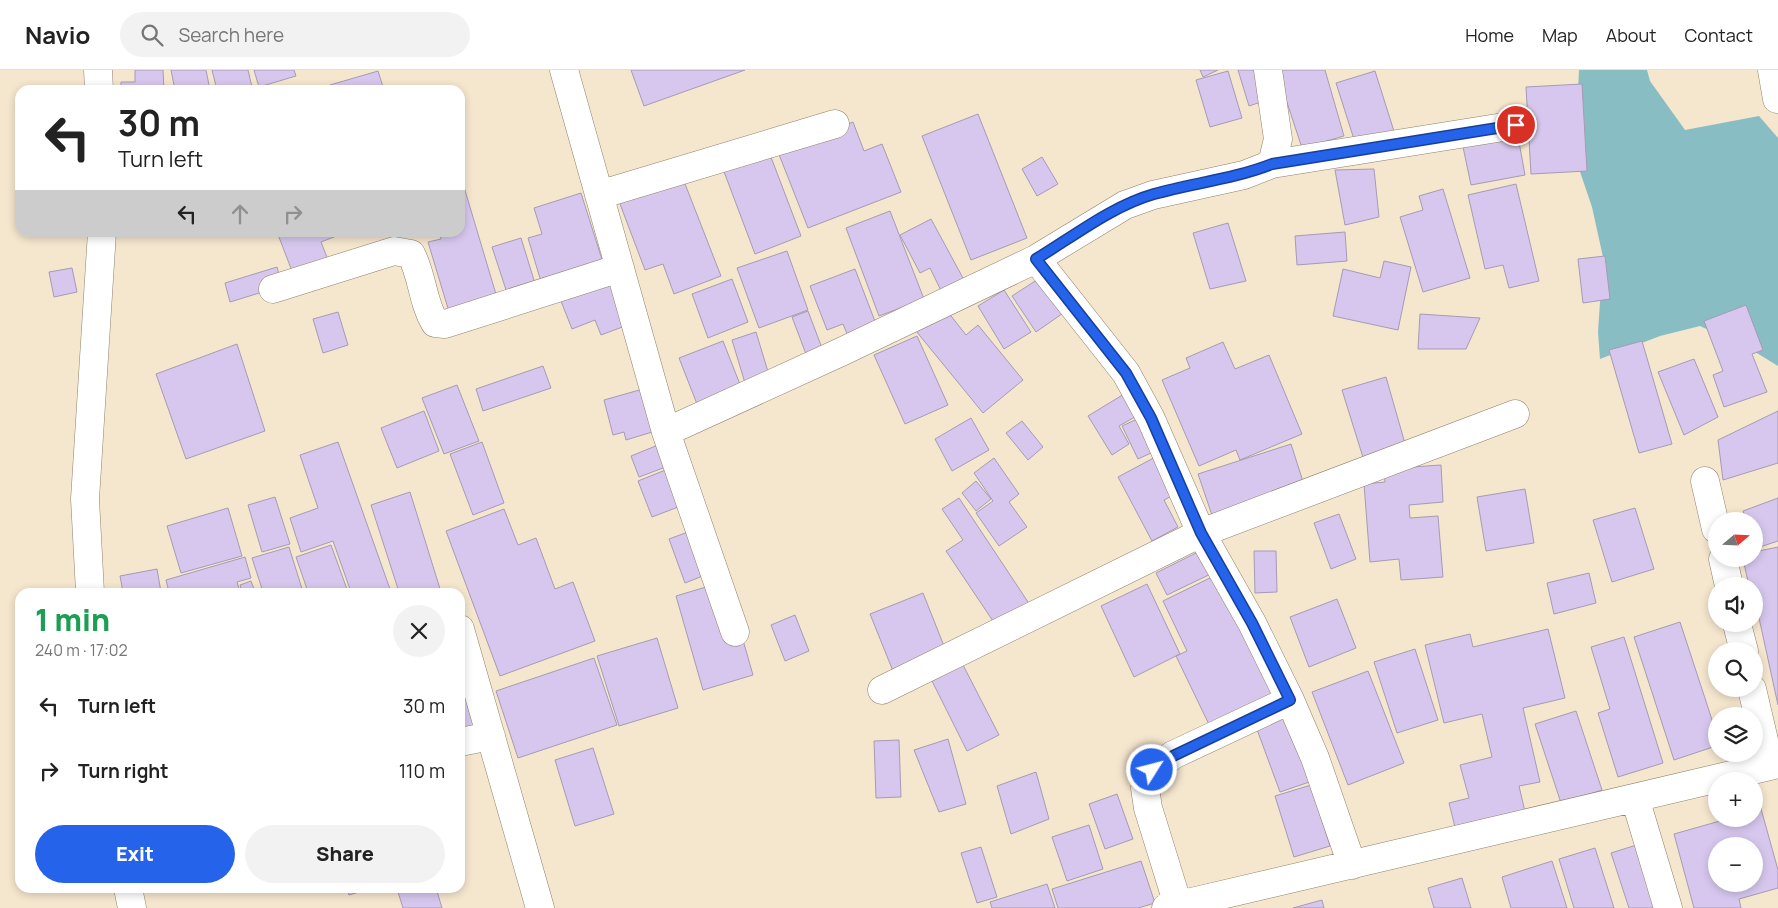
<!DOCTYPE html>
<meta charset="utf-8">
<style>
body{margin:0;font-family:Manrope,sans-serif;background:#f2f2f2;color:#222;height:100vh;display:flex;flex-direction:column;font-size:19px;white-space:nowrap}
*{box-sizing:border-box;margin:0}
p{font-size:16px;color:#767676}
.icon{flex:none;width:28px;height:28px;fill:none;stroke:currentColor;stroke-width:2;stroke-linecap:round;stroke-linejoin:round}
.map{position:relative;flex:1;overflow:hidden}
.sheet{position:absolute;left:15px;top:518px;width:450px;height:305px;display:flex;flex-direction:column;background:#fff;border-radius:15px;box-shadow:0 2px 8px #0003}
.sheet>*{flex:none}
.top-card{position:absolute;left:15px;top:15px;width:450px;height:152px;border-radius:15px;box-shadow:0 2px 8px #0003;background:#fff;color:#222;overflow:hidden}
.needle{width:32px;rotate:71deg}
.tools{position:absolute;left:1708px;top:442px;display:grid;gap:10px}
.tools a{display:grid;place-items:center;width:55px;height:55px;border-radius:50%;background:#fff;box-shadow:0 2px 8px #0003;font-size:25px}
.pin{position:absolute;display:grid;place-items:center;width:42px;height:42px;color:#fff;margin:-21px;border:2px solid #fff;border-radius:50%;box-shadow:0 1px 5px #0007}
.me{position:absolute;width:55px;margin:-28px;rotate:54deg;stroke-linejoin:round;filter:drop-shadow(0 0 4px #0008)}
.turn{display:flex;align-items:center;gap:18px;height:105px;padding:0 20px;font-size:22px}
.turn .icon{width:65px;height:65px;stroke-width:2.5}
.turn b{display:block;font-size:35px;line-height:42px}
.lanes{display:flex;align-items:center;height:48px;padding:0 20px;background:#0003;justify-content:center;gap:25px;direction:ltr}
.lanes .off{opacity:.35}
.round{display:grid;place-items:center;flex:none;width:52px;height:52px;border-radius:26px;background:#f2f2f2}
.headline{display:flex;align-items:center;justify-content:space-between;height:85px;padding:0 20px}
h1{font-size:30px;font-weight:800;line-height:38px;color:#1e9e55}
.action{display:flex;gap:10px;margin-top:auto;padding:10px 20px}
.action a{flex:1;height:58px;border-radius:30px;background:#2563eb;color:#fff;font-size:20px;font-weight:800;line-height:58px;text-align:center}
.action a+a{background:#f2f2f2;color:#222}
ul{padding:0;list-style:none}
li{display:flex;align-items:center;gap:15px;height:65px;padding:0 20px}
li div{flex:1}
li b{display:block;font-size:19px}
li em{font-style:normal}
header{display:flex;align-items:center;gap:30px;box-sizing:border-box;height:70px;padding:0 25px;background:#fff;border-bottom:1px solid #e0e0e0}
header strong{font-size:24px}
nav{display:flex;gap:28px;margin-inline-start:auto;font-size:18px}
.search{width:350px;height:45px;background:#f2f2f2;display:flex;align-items:center;gap:12px;box-sizing:border-box;padding:0 18px;border-radius:28px;color:#767676;font-size:19px}
.map>svg:first-child{display:block}
.water{fill:#88bdc3}
.building{fill:#d7c7ee;stroke:#a59bb3;fill-rule:evenodd}
.lines{fill:none;stroke-linecap:round;stroke-linejoin:round}
.minor-casing{stroke:#8f816c;stroke-width:29}
.minor{stroke:#fff;stroke-width:28}
.route-casing{stroke:#184099;stroke-width:12}
.route{stroke:#2563eb;stroke-width:9}
</style>
<header>
<strong>Navio</strong>
<div class="search"><svg class="icon" aria-label="search" viewBox="0 0 24 24"><circle cx="10" cy="10" r="6"/><path d="M15 15l6 6"/></svg>Search here</div>
<nav><a>Home</a><a>Map</a><a>About</a><a>Contact</a></nav>
</header>
<div class="map">
<svg width="1778" height="838" viewBox="0 0 1778 838">
<rect width="100%" height="100%" fill="#f5e6ce"/>
<path class="water" d="M1579 0H1647L1650 11 1685 60 1759 46 1778 68V296L1752 280 1700 256 1660 266 1600 289 1598 262 1603 187 1592 137 1575 87Z"/>
<path class="building" d="M135 0H163L164 20H121V12H135Z
M171 0H206L210 20H175Z
M212 0H248L252 17 217 20Z
M254 0H294L296 6 259 17Z
M631 0H745L644 36Z
M1200 0H1218L1203 7Z
M1238 0H1274L1282 25 1249 36Z
M1283 0H1325L1344 66 1302 78 1277 2Z
M378 1 384 20H332L330 15Z
M1228 1 1242 48 1210 57 1196 10Z
M1375 1 1398 74 1359 85 1336 13Z
M1582 14 1587 101 1531 104 1526 17Z
M978 44 1027 168 971 190 922 66Z
M853 52 864 81 882 74 901 122 808 158 778 82Z
M1517 61 1525 105 1471 115 1462 72Z
M766 74 801 166 755 184 720 91Z
M1042 87 1058 114 1037 126 1022 99Z
M1374 99 1379 147 1345 155 1335 100Z
M680 101 721 206 674 224 663 194 645 200 617 126Z
M1516 114 1539 211 1509 218 1503 195 1485 199 1468 125Z
M464 117 501 241 453 255 428 172 441 169 439 162H460V118Z
M1443 119 1470 208 1423 222 1400 147 1423 140 1419 126Z
M581 123 604 196 542 215 528 168 542 164 534 138Z
M890 141 924 229 879 246 846 158Z
M931 149 970 221 947 233 930 198 920 203 900 165Z
M1228 153 1246 211 1210 219 1193 163Z
M277 162H338L339 165 321 172 332 200 297 214Z
M1345 162 1347 191 1297 195 1295 166Z
M521 168 538 223 510 232 492 177Z
M787 181 808 240 759 258 737 198Z
M1605 186 1610 229 1583 233 1578 189Z
M1384 191 1411 197 1398 260 1333 246 1343 199 1380 208Z
M277 197 282 216 230 232 225 213Z
M72 198 77 222 54 227 49 202Z
M855 199 881 267 853 278 843 254 827 260 810 216Z
M613 200 633 253 601 265 595 250 572 259 557 221Z
M1046 204 1069 239 1036 262 1012 226Z
M732 209 748 252 708 268 692 224Z
M1004 220 1031 262 1004 279 978 236Z
M1746 235 1763 280 1752 284 1767 322 1724 337 1713 305 1723 301 1704 251Z
M944 237 966 265 978 255 1023 310 983 343 916 261Z
M808 241 825 286 809 292 792 247Z
M338 242 348 275 323 283 313 249Z
M1420 244 1480 248 1466 279H1418Z
M756 262 769 305 745 313 732 270Z
M917 266 948 335 905 354 874 285Z
M723 271 741 317 697 334 679 288Z
M1642 271 1672 374 1639 383 1609 280Z
M1223 272 1235 299 1269 285 1302 364 1240 390 1236 380 1199 396 1162 310 1190 298 1186 288Z
M237 274 265 361 186 389 156 304Z
M1694 289 1718 347 1684 365 1658 302Z
M543 296 551 318 483 341 476 319Z
M1386 307 1408 384 1366 397 1342 320Z
M457 315 479 371 444 384 422 328Z
M650 317 662 359 626 370 624 362 613 365 604 330Z
M1129 321 1142 343 1119 356 1129 374 1112 385 1088 346Z
M424 341 439 381 397 398 381 358Z
M1778 341V393L1723 410 1718 370Z
M1150 343 1166 376 1138 389 1122 356Z
M971 348 989 380 952 401 935 369Z
M1022 351 1043 377 1028 390 1006 363Z
M338 372 391 522H351L333 471 301 482 290 448 318 438 300 385Z
M482 372 504 433 473 445 450 384Z
M663 373 671 395 639 407 631 386Z
M1291 374 1307 424 1215 454 1198 404Z
M1161 384 1181 421 1164 430 1178 457 1152 471 1118 407Z
M994 388 1019 424 1009 432 1027 457 999 476 976 443 993 431 974 403Z
M1441 395 1443 432 1409 435 1410 448 1438 446 1443 507 1401 510 1399 489 1370 492 1364 414 1385 412 1384 399Z
M673 397 686 434 652 447 638 411Z
M976 411 991 429 976 441 962 423Z
M1525 419 1534 473 1486 481 1477 427Z
M410 422 441 522H399L371 435Z
M275 427 290 474 262 482 248 435Z
M959 428 1030 535 997 557 946 481 963 470 942 439Z
M1778 428V471L1757 478 1754 470V451H1747L1743 441Z
M228 438 242 486 181 503 167 456Z
M1635 438 1654 499 1612 512 1593 450Z
M504 439 518 475 536 468 555 519 573 512 595 571 500 606 446 461Z
M1339 444 1356 489 1331 499 1314 453Z
M707 455 723 498 685 513 669 469Z
M331 475 348 522H308L296 487Z
M289 477 303 522H263L252 488Z
M1208 477 1219 500 1167 525 1156 503Z
M1778 477V635L1754 525V516H1749L1743 489H1754V482Z
M1254 481H1276L1277 522 1255 523Z
M245 487 251 508 237 512 240 522H169L166 510Z
M157 499 161 522H123L120 506Z
M1222 502 1287 634 1216 669 1176 586 1187 581 1163 531Z
M1589 503 1596 533 1554 544 1547 513Z
M251 511 255 522H242L240 515Z
M726 511 753 605 703 620 676 526Z
M1147 514 1180 584 1134 607 1101 536Z
M923 523 944 576 899 616 870 544Z
M1337 529 1356 578 1309 597 1290 547Z
M795 545 809 581 785 591 771 555Z
M1680 552 1716 662V676L1674 690 1634 567Z
M1548 559 1565 628 1523 638 1540 712 1519 716 1526 746 1455 757 1449 733 1469 728 1460 695 1492 687 1482 644 1444 653 1425 575 1470 564 1473 577Z
M1624 567 1663 693 1618 707 1598 643 1610 639 1591 577Z
M657 568 678 638 619 656 597 586Z
M1415 579 1438 650 1397 663 1374 592Z
M594 588 617 655 518 688 496 621Z
M460 590 491 666 460 678Z
M963 595 999 665 967 681 932 611Z
M1368 601 1404 693 1348 715 1312 622Z
M1295 639 1321 708 1280 722 1255 654Z
M1576 641 1602 720 1561 733 1535 654Z
M948 669 966 734 939 742 914 680Z
M899 670 901 727 876 728 874 671Z
M593 678 614 744 575 756 555 690Z
M1036 702 1049 749 1011 764 997 716Z
M1311 715 1330 776 1294 787 1275 726Z
M1117 724 1133 769 1105 779 1089 734Z
M1758 728 1778 800V818L1739 829 1741 838H1694L1674 764 1727 749H1754V729ZM1716 776H1754V814H1716Z
M1089 755 1103 799 1067 811 1052 767Z
M1646 772 1668 838H1629L1611 783Z
M981 777 997 827 977 833 961 783Z
M1595 778 1614 838H1574L1559 789Z
M1141 791 1155 833 1138 838H1058L1052 819Z
M1552 791 1567 838H1511L1502 807Z
M1462 808 1471 838H1434L1428 818Z
M1047 814 1055 838H992L990 832Z
M347 818H373L349 825Z
M411 818H436L442 838H403L398 822Z
M1322 830 1324 838H1293Z"/>
<g class="lines">
<g class="minor-casing">
<path id="minor" d="M98 0 99 20
M564 0 666 362 735 562
M1772 0 1777 29
M1272 94 1516 55
M599 125 835 54
M1036 189 1126 303 1151 349 1201 463 1252 553 1290 630 1315 688 1352 795
M273 219 394 181 411 184C423 207 422 231 435 253L445 254 620 198
M666 362 841 282 1036 189 1125 135 1153 125 1244 105 1272 94 1278 69 1268 0
M1705 411 1716 459
M1723 489 1729 516
M90 522 85 429 102 162
M1737 554 1744 581
M460 559 540 838
M1752 619 1770 696
M882 620 1201 463 1515 344
M460 672 491 666
M1635 728 1668 838
M128 818 132 838
M1178 835 1148 738 1145 718 1152 700 1173 685 1290 630
M1166 838 1778 694"/>
</g>
<use href="#minor" class="minor"/>
</g>
<g class="lines">
<g class="route-casing">
<path id="route" d="M1152 700 1173 686 1290 630 1252 553 1201 463 1151 348 1126 303 1036 189C1074 166 1112 136 1154 124 1193 113 1234 109 1272 94L1516 55"/>
</g>
<use href="#route" class="route"/>
</g>
</svg>
<div class="tools">
<a><svg class="needle" viewBox="-14 -14 28 28"><path d="M0-13l5 13h-10z" fill="#e53935"/><path d="M0 13l5-13h-10z" fill="#767676"/></svg></a>
<a><svg class="icon" aria-label="sound" viewBox="0 0 24 24"><path d="M4 9h4l5-4v14l-5-4H4zM17 9q2 3 0 6"/></svg></a>
<a><svg class="icon" aria-label="search" viewBox="0 0 24 24"><circle cx="10" cy="10" r="6"/><path d="M15 15l6 6"/></svg></a>
<a><svg class="icon" aria-label="layers" viewBox="0 0 24 24"><path d="M12 4l9 5-9 5-9-5zM3 14l9 5 9-5"/></svg></a>
<a>+</a>
<a>−</a>
</div>
<div class="pin" style="left:1516px;top:55px;background:#d93025"><svg class="icon" aria-label="arrive" viewBox="0 0 24 24"><path d="M6 21V4h12l-3 4 3 4H6"/></svg></div>
<svg class="me" style="left:1152px;top:700px" viewBox="-20 -20 40 40"><circle r="17" fill="#2563eb" stroke="#fff" stroke-width="3"/><path d="M0-11L8 9 0 5-8 9z" fill="#fff"/></svg>
<div class="top-card">
<div class="turn"><svg class="icon" aria-label="left" viewBox="0 0 24 24"><path d="M17 20v-9H6M10 6l-5 5 5 5"/></svg><div><b>30 m</b>Turn left</div></div>
<div class="lanes"><svg class="icon" aria-label="left" viewBox="0 0 24 24"><path d="M17 20v-9H6M10 6l-5 5 5 5"/></svg><svg class="icon off" aria-label="ahead" viewBox="0 0 24 24"><path d="M12 20V5M6 11l6-6 6 6"/></svg><svg class="icon off" aria-label="right" viewBox="0 0 24 24"><path d="M7 20v-9h11M14 6l5 5-5 5"/></svg></div>
</div>
<section class="sheet">
<div class="headline"><div><h1>1 min</h1><p>240 m · 17:02</p></div><a class="round"><svg class="icon" aria-label="close" viewBox="0 0 24 24"><path d="M6 6l12 12M18 6L6 18"/></svg></a></div>
<ul>
<li><svg class="icon" aria-label="left" viewBox="0 0 24 24"><path d="M17 20v-9H6M10 6l-5 5 5 5"/></svg><div><b>Turn left</b></div><em>30 m</em></li>
<li><svg class="icon" aria-label="right" viewBox="0 0 24 24"><path d="M7 20v-9h11M14 6l5 5-5 5"/></svg><div><b>Turn right</b></div><em>110 m</em></li>
</ul>
<div class="action"><a>Exit</a><a>Share</a></div>
</section>
</div>
